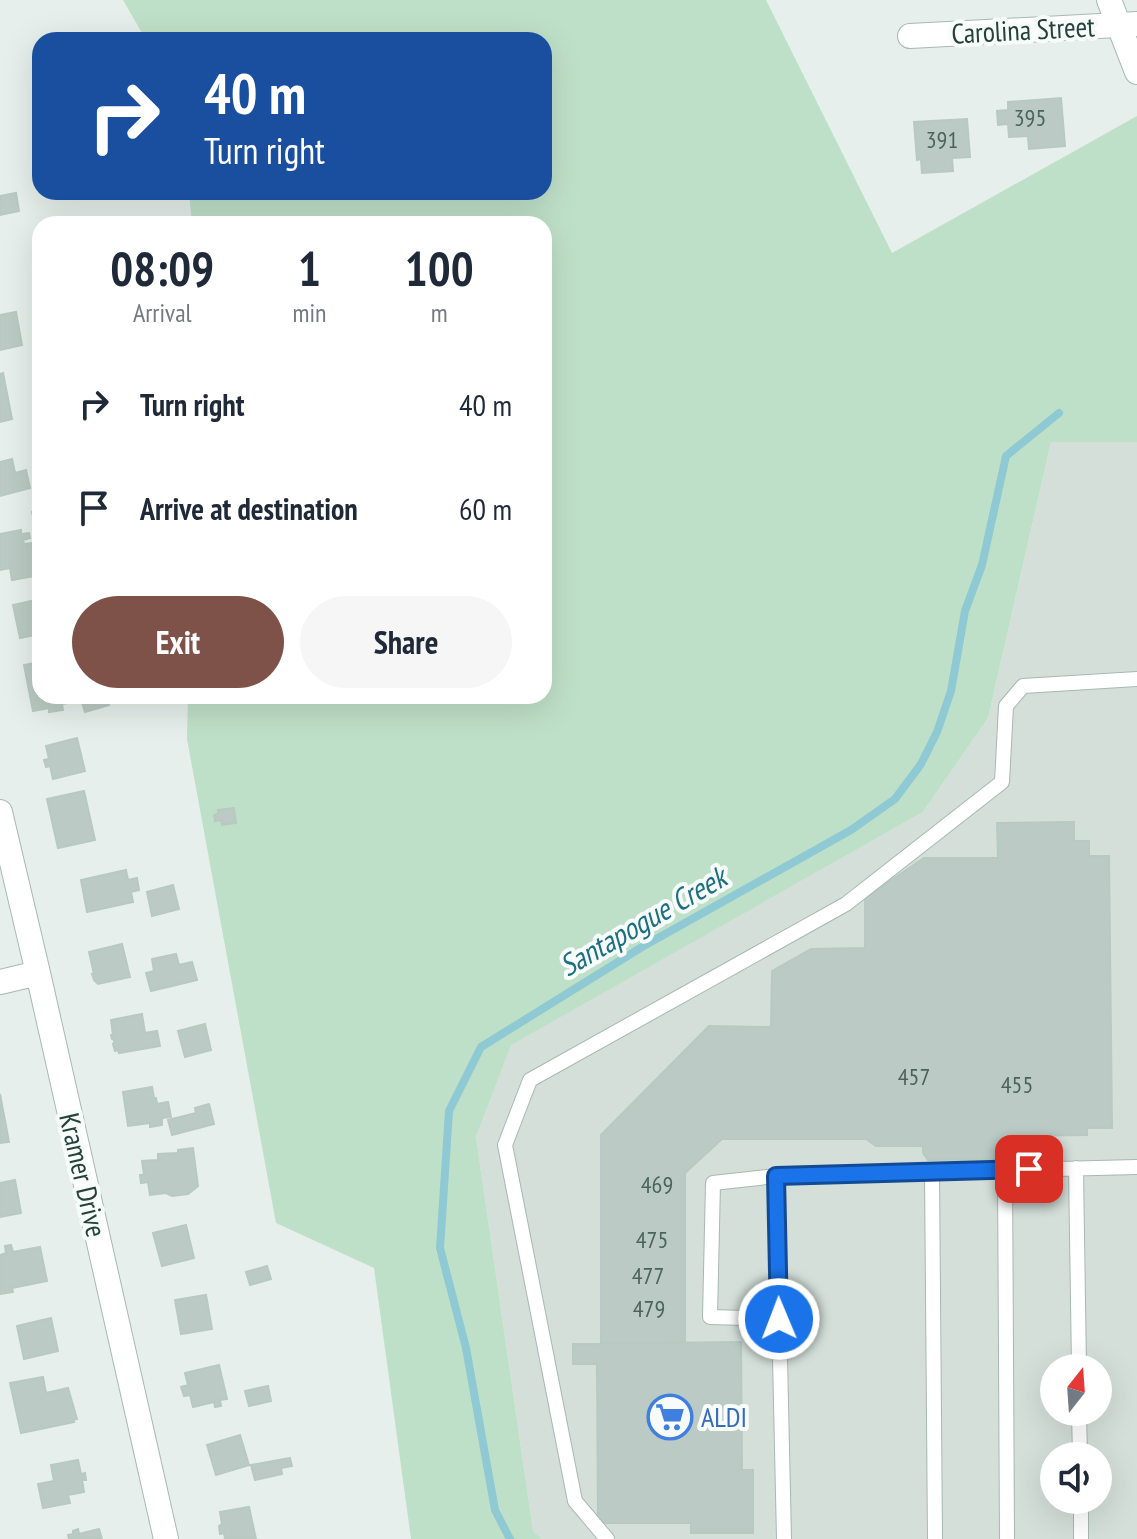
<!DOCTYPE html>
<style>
body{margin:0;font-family:"PT Sans Narrow",sans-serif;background:#f6f6f7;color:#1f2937;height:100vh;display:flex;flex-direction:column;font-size:30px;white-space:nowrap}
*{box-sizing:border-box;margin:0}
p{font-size:26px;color:#747a83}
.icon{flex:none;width:44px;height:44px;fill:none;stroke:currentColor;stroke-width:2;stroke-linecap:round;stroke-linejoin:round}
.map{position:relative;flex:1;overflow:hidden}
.sheet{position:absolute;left:32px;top:216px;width:520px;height:488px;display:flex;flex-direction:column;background:#fff;border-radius:24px;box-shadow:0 8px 32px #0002}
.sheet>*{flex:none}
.guide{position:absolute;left:32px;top:32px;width:520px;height:168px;border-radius:24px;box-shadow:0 8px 32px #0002;background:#1a4fa0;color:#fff;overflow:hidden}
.needle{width:52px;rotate:17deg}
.tools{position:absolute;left:1040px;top:1354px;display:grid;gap:16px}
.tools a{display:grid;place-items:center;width:72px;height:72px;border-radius:50%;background:#fff;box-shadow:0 8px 32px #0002;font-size:40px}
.pin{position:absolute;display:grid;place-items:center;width:68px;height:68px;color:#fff;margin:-34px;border-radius:16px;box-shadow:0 4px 12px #0006}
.me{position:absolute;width:88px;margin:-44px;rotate:359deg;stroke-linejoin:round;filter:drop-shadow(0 0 6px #0008)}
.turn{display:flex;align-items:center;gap:28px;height:168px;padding:0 40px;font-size:36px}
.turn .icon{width:104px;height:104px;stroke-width:2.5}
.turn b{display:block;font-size:56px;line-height:68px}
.eta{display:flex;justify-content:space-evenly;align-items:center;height:136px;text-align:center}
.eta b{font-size:48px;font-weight:700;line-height:56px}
.cta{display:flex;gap:16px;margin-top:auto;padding:16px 40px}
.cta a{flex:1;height:92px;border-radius:48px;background:#7f5249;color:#fff;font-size:32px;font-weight:700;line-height:92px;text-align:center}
.cta a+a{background:#f6f6f7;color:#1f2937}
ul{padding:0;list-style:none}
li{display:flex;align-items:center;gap:24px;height:104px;padding:0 40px}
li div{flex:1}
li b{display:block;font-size:30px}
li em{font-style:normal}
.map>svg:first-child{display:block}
.built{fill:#d4dfda;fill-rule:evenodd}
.green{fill:#bfe0c8}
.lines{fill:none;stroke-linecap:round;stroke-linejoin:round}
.stream{stroke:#8ec9d4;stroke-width:8}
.building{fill:#bbcac4;stroke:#b8c9c2;stroke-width:2}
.lane-casing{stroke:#a8b8b2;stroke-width:16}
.street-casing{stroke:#a8b8b2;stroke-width:26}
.secondary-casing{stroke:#a4bbb3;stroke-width:26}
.lane{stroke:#fff;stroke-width:14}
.street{stroke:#fff;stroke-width:24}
.secondary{stroke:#fff;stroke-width:24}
.route-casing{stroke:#114b97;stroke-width:20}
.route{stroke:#1a73e8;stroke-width:14}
.labels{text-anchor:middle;stroke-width:8;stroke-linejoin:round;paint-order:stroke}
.number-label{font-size:24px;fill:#4a645c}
.street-label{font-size:28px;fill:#24423a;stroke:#f7fbf9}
.shop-label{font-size:28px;fill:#366cbe;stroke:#f7fbf9;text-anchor:start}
.water-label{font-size:30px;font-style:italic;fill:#1c6f80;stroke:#f7fbf9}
</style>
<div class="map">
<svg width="1137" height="1539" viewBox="0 0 1137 1539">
<rect width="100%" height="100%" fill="#e6efeb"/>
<path class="built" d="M1051 442H1137V1539H542L533 1531 476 1137 511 1044 923 812 988 718ZM1054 1368H1098V1412H1054ZM1054 1456H1098V1500H1054Z"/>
<path class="green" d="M123 0H766L892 253 1137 116V442H1051L988 718 923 812 511 1045 476 1137 533 1531 542 1539H411L374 1268 276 1223 187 739 188 696H544V224H192L189 192H544V40H146Z"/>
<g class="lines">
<path class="stream" d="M510 1539 495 1510 466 1348 440 1248 449 1111 481 1047 642 947 851 830 895 799 921 764 937 732 951 691 965 611 982 565 1006 456 1059 413"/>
</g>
<path class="building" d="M1061 98 1065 146 1029 149 1028 136 1009 137 1008 124 998 125 997 111 1008 110V102Z
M967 119 970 157 952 158 953 171 922 173 921 159 917 160 914 122Z
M16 193 19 211 0 215V196Z
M16 312 22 345 0 350V315Z
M3 373 12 419 0 422V374Z
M12 459 15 473 26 470 30 488 0 496V462Z
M40 510V529L36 530 32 512Z
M21 530V534L29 533 30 538 23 540 24 544 31 543 32 547 40 545V575L12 580 10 568 0 570V534Z
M40 599V634L20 638 13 605Z
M40 662V696H72L73 702 62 704 63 710 49 712V708L33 711 24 665Z
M80 696H106L109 705 85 712Z
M77 738 85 771 53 779 50 766 46 767 44 760 49 759 46 746Z
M84 791 95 840 58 848 47 799Z
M234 808 236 823 222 825 221 820 215 821 214 815 218 814V810Z
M1074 822V841H1089V856H1109L1112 1128H1087V1135L1018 1136V1152L1012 1159 928 1160 923 1153V1146H876L866 1139H722L685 1173V1343H601V1135L709 1026 771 1027 772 971 811 949 865 948V898L924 858H998L997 823Z
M126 870 128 880 137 878 139 890 131 892 133 902 87 912 81 880Z
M173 885 179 909 152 916 147 892Z
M122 944 130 977 98 984 94 980 92 974H94L89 952Z
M176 954 179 965 192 962 197 980 151 991 146 973 154 971 152 959Z
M142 1014 145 1033 157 1031 160 1046 119 1053 118 1050 115 1051 113 1044 115 1041 112 1039 111 1035H113L111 1020Z
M205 1024 211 1050 185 1057 178 1031Z
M152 1087 154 1098H156L157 1104 168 1102 171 1117 162 1118V1125L150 1127V1123L128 1126 123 1092Z
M0 1094 9 1142 0 1143Z
M209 1104 214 1124 172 1135 168 1120 196 1113 195 1108Z
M193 1148 198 1186 188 1194 172 1196 166 1193 150 1195 148 1182 141 1183 140 1175H144L142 1161 158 1160V1154L178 1153V1150Z
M15 1180 21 1213 0 1217V1183Z
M186 1225 194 1258 162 1266 153 1233Z
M11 1245 13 1252 40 1247 47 1281 12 1288 13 1292 0 1294V1255L6 1253 5 1246Z
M267 1266 271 1279 250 1285 246 1272Z
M206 1295 212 1329 181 1334 175 1300Z
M51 1318 58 1351 24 1359 17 1326Z
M741 1342 742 1470H753V1533H691V1523H598L597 1364H573V1344Z
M219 1365 227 1399 220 1400 221 1406 215 1407 214 1402 193 1407 190 1395 184 1396 181 1387 188 1385 185 1373Z
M43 1377 46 1393 68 1388 77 1419 73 1420 74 1422 21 1433 10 1383Z
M268 1386 271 1401 249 1406 245 1391Z
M240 1435 249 1465 216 1475 207 1445Z
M290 1458 292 1466 281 1468 282 1474 255 1480 251 1465Z
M78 1460 81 1474 85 1473 86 1480H82L84 1492 68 1495 70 1503 43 1508 38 1484 54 1481 51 1465Z
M249 1507 256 1539H225L224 1533 220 1534 219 1526 222 1524 220 1512Z
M78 1529 79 1534 99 1529 102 1539H69L68 1535 73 1534V1531Z"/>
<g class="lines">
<g class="lane-casing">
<path id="lane" d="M1076 1168 1079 1368
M1005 1170 1007 1539
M932 1172 935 1539
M776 1176 713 1183 710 1317 779 1319
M1079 1412 1080 1456
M1081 1500V1539
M607 1539 575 1501 505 1145 530 1080 846 904 1002 782 1006 706 1023 686 1137 679
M784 1539 776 1176 1137 1167"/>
</g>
<g class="street-casing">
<path id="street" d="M910 36 1137 24
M0 812 38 973 166 1539
M0 982 38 973"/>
</g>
<g class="secondary-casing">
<path id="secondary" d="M1109 0 1137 72"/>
</g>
<use href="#lane" class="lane"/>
<use href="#street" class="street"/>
<use href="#secondary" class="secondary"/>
</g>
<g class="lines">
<g class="route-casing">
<path id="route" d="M779 1319 776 1176 1029 1169"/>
</g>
<use href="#route" class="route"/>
</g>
<defs>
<g id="supermarket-ring" transform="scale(2.3)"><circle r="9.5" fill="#f7fbf9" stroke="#3f7fe0" stroke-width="1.5"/><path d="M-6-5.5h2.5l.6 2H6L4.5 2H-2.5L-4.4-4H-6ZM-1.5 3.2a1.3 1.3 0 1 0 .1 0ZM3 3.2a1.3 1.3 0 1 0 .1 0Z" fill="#3f7fe0"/></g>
</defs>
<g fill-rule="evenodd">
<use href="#supermarket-ring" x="670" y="1417"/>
</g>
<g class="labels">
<g class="number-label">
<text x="1030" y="126">395</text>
<text x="942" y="148">391</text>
<text x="914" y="1085">457</text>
<text x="1017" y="1093">455</text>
<text x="657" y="1193">469</text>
<text x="652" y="1248">475</text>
<text x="648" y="1284">477</text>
<text x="649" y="1317">479</text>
</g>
<g class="street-label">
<text transform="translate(1023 30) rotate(-3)" y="10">Carolina Street</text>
<text transform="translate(83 1175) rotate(77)" y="10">Kramer Drive</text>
</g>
<g class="shop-label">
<text x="701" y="1427">ALDI</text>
</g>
<g class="water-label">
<text transform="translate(643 922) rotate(-30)" y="10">Santapogue Creek</text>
</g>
</g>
</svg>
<div class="tools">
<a><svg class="needle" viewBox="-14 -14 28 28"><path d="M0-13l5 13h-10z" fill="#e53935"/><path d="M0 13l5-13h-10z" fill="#747a83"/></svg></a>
<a><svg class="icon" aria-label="sound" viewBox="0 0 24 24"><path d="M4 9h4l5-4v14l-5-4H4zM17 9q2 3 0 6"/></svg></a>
</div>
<div class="pin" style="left:1029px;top:1169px;background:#d93025"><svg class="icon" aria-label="arrive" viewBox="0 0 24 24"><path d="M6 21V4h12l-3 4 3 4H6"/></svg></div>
<svg class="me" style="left:779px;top:1319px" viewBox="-20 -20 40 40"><circle r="17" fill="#1a73e8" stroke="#fff" stroke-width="3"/><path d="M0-11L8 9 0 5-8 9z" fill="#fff"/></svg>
<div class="guide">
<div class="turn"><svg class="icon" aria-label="right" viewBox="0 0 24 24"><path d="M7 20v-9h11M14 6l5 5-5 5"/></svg><div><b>40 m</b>Turn right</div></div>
</div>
<section class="sheet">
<div class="eta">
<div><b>08:09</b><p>Arrival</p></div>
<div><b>1</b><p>min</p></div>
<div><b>100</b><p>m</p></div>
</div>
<ul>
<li><svg class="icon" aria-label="right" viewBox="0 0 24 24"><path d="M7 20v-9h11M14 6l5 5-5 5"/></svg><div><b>Turn right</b></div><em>40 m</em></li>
<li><svg class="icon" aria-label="arrive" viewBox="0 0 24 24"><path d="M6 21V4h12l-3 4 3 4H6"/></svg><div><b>Arrive at destination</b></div><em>60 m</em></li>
</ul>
<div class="cta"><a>Exit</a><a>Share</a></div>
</section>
</div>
